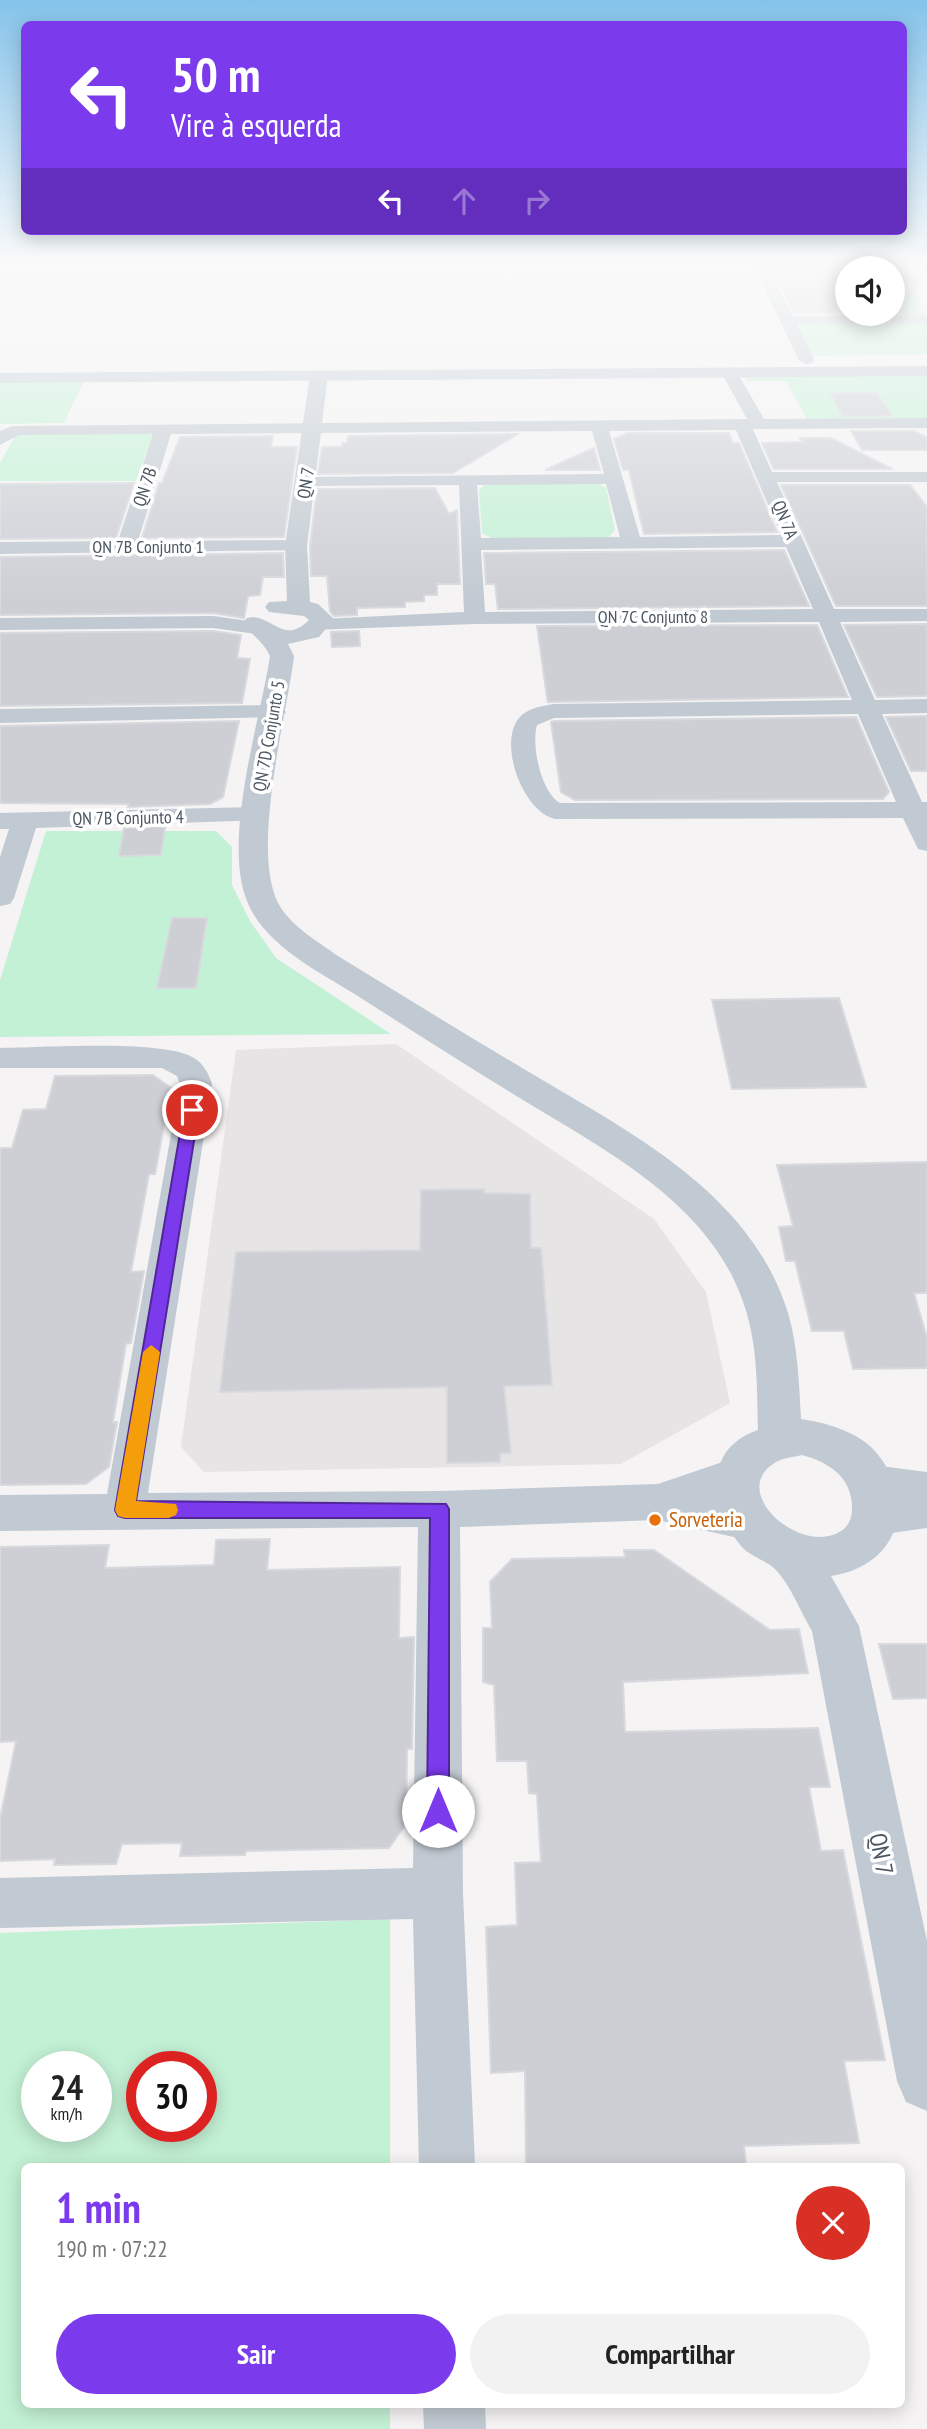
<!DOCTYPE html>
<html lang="pt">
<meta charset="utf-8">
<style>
body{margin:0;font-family:"PT Sans Narrow",sans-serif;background:#f2f2f2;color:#222;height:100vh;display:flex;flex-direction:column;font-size:26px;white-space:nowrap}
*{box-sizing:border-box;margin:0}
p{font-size:23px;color:#767676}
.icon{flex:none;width:38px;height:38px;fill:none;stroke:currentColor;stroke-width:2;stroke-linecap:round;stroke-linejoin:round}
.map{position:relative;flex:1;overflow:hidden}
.drawer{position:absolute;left:21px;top:2163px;width:884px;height:245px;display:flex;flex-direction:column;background:#fff;border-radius:10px;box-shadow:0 4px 18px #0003}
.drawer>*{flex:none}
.banner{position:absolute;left:21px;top:21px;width:886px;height:214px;border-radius:10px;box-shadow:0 4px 18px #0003;background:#7c3aed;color:#fff;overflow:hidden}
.controls{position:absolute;left:835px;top:256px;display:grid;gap:14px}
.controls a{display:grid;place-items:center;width:70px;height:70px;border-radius:50%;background:#fff;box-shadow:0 4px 18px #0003;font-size:35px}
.speed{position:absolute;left:21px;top:2051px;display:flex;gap:14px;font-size:35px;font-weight:700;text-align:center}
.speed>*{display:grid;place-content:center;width:91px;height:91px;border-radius:50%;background:#fff;box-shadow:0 4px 18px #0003;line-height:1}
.speed small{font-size:18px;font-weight:400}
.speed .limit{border:10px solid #d22;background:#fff;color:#111}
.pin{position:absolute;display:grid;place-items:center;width:60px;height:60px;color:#fff;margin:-30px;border:4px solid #fff;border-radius:50%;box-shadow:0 2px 7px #0007}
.me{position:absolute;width:77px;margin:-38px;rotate:0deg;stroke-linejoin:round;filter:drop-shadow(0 0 5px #0008)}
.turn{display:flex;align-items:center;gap:24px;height:147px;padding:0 35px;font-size:32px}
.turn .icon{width:91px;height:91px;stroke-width:2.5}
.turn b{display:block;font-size:49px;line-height:60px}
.lanes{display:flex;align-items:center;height:66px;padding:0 35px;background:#0003;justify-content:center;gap:35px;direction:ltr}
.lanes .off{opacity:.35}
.round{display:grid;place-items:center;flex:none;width:74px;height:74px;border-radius:37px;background:#f2f2f2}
.head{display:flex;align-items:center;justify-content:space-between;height:119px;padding:0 35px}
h1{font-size:42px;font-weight:800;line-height:52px;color:#7c3aed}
.cta{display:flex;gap:14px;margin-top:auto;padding:14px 35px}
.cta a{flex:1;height:80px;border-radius:42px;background:#7c3aed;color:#fff;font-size:28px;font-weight:800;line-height:80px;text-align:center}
.cta a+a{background:#f2f2f2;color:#222}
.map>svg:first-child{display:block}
.education{fill:#e6e4e5}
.green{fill:#c3f1d5;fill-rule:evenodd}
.building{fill:#cdcfd5;stroke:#d7d9de;stroke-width:2}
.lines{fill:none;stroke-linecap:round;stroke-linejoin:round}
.minor{fill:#c1cad2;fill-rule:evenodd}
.tertiary{fill:#c1cad2;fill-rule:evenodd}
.secondary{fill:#c1cbd6;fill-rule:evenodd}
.route{fill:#7c3aed;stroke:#51269a;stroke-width:2}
.slow{fill:#f59e0b}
.food-dot{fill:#e8710a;stroke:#fff;stroke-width:2.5}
.labels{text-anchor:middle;stroke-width:7;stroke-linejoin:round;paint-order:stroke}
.far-street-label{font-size:18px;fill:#4a5661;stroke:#fff}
.food-label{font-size:21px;fill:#c56008;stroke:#fff;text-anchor:start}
.near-street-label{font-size:24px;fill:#4a5661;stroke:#fff}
</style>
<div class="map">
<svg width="927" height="2429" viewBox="0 0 927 2429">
<rect width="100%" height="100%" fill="#f5f3f3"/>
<path class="education" d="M396 1044 654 1219 706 1292 730 1403 621 1464 204 1472 181 1447 236 1050Z"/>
<path class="green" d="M844 262H927V274L915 290 927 317H880L877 313H892V268H848Z
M927 322V354L813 356 795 324Z
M927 375V420L808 421 786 381H746L744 376Z
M85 379 64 423 0 424V381Z
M154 433 136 481H0V463L16 434Z
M597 483 606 488 615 530 608 538 495 540 482 533 479 490 486 484Z
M46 831H216L232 847V885L250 921 276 958 391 1034 0 1037V980Z
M390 1919V2166H24V2404L390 2405V2429H0V1933ZM37 2067H96V2126H37ZM142 2067H201V2126H142Z"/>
<path class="building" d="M769 262H829L847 290V313H794Z
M830 393H877L893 416H842Z
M851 431H914L927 437V450H862Z
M627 433H729L733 443H739L777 532 644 534 629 470H623L614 439Z
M518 434 453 473 318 474 322 447H342V443H347L348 436Z
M273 436 271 447H297L284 537 142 538 159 483H162L180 437Z
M800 438H831L892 469H774L762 443 803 442Z
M594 448 600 470H545Z
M130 483H134L116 538 0 539V484Z
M781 485H910L927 507V606H836Z
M435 488 449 514 457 510 460 584H437V595H424V601L405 602V607L357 608V615L334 616 330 611 327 576H311L310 546 317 489Z
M784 550 809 606 498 609 495 584H486L484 553Z
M283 553 284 577H263L260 595 248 596 244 618 213 613 0 615V557Z
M927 624V696L877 697 844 625Z
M817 625 848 697 548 702 547 697 537 626Z
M213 631 241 635 237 658 250 659 242 703 0 706V633Z
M359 631 360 646 332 647 331 632Z
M927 716V771H911L886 717Z
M856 717 889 792 883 799 575 800 561 792 551 722 555 721Z
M239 721 223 797 210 804 128 807 129 804 0 803V726Z
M165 826 161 855 119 856 124 828Z
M172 918H207L196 988H157Z
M839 998 866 1087 732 1089 712 1000Z
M153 1075 171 1088 155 1174H149L131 1272 144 1271 131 1343 126 1344 113 1422H117L109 1467 86 1484 0 1485V1148H12L23 1110 46 1109 55 1076Z
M927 1162V1293H914L927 1338V1368L853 1369 844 1331H812L795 1261H786L779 1227 793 1226 777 1165Z
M484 1189V1193L530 1194 531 1248H541L552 1385 504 1386 511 1453 500 1454V1462L447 1463V1387L220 1392 236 1252 420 1250 421 1190Z
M270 1539 267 1570 400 1567 399 1638 414 1637 412 1749H407L406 1824 389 1848 246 1851 245 1855 180 1856 182 1843 122 1844 116 1864 54 1865 55 1859 0 1861V1819L16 1741 0 1742V1547L109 1545 105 1568 214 1565 216 1540Z
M624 1550H654L770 1630 799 1629 808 1673 623 1682 625 1732 818 1728 830 1787H809L821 1851 843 1850 885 2060 844 2061 859 2143 744 2146 746 2166H526L525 2071 491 2073 486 1927 517 1925 515 1863 541 1862 537 1794 529 1793 527 1761H497L494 1685 483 1682V1628H492L490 1582 512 1559 625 1557Z
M879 1644H927V1698L893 1699Z"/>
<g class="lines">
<path class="minor" d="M831 262H844L848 268 847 281 842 280Z
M927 315V323L789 324 782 320 789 316Z
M729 367 737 372 764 419 927 418V428L753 429 772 472H927V482H777L834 609H927V621L840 622 875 700 927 699V713L882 714 922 802H927V851L918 849 903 818 555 819C522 811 498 743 519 718 527 708 542 706 554 704L852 700 819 622 475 624 312 630 309 625 312 620 320 619 464 612 459 485 306 486 300 485 297 481 300 477 604 474 592 431 171 434 138 541 296 540 303 542 306 546 303 550 0 554V542L118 541 153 434 19 435 0 445V431L12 426 747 419 721 372ZM736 430 781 535 640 537 609 431ZM606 484 620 537 481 538 477 485ZM786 547 813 609 485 612 481 550ZM858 714 896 802 560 803C541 792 531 746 537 725L554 718Z
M213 616 256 622 267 628 256 634 213 628 0 630V618Z
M274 705 282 707 286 712 282 717 0 723V709Z
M255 807 264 810 268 815 264 820 36 828 14 898 10 904 0 906V857L9 829H0V813Z
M0 1048C42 1048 163 1039 194 1058 203 1063 209 1074 212 1084L148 1493 439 1491 658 1484 737 1457 751 1463 757 1475 751 1487 722 1498 762 1509 768 1522 762 1535 747 1540 658 1520 460 1527 463 1893 475 2166H419L413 1919 0 1928V1878L413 1868 418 1527 0 1531V1495L107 1494 180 1084 177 1076 162 1068H0Z
M872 1465 927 1472V1528L877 1535 862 1530 856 1517 862 1504 872 1501 857 1496 851 1483 857 1470Z
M423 2404H485L486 2429H424Z"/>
<path class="tertiary" d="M752 262H766L814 359 812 363 806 364 798 359Z
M319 370 328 375 307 546 310 602 318 604 334 619 319 637 288 644 294 656C287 716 248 857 281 908 295 929 319 942 338 956 405 997 471 1038 539 1078 637 1136 752 1196 788 1313 798 1347 799 1383 801 1419 824 1422 854 1431 871 1447 920 1496 901 1566 831 1576L859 1626 927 1941V2111L906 2102 897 2081 812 1631C801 1613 791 1586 776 1570 767 1560 750 1557 741 1546 709 1508 702 1449 758 1430 757 1386 758 1341 742 1299 706 1198 595 1145 510 1092 457 1060 405 1026 353 993 316 970 264 944 247 901 222 839 260 722 270 656 263 641 252 636 243 623L247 618C271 612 282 647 309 620L304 616 269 612 265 607 269 602 287 601 285 546 310 375ZM802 1455C829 1462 853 1478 852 1509 852 1518 849 1526 841 1531 801 1557 726 1491 776 1462 783 1458 794 1457 802 1455Z"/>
<path class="secondary" d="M927 366V376L0 383V373Z"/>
</g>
<linearGradient id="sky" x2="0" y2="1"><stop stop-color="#85c3ea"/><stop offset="0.44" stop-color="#fafafa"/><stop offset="1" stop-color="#fafafa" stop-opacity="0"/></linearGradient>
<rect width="927" height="602" fill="url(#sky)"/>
<path class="route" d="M192 1105 199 1110 136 1501 446 1504 449 1509V1811L446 1819 438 1822 430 1819 427 1811 430 1518H125L118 1516 115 1510 184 1110Z"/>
<path class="slow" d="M151 1345 160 1352 136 1501 176 1504 178 1510 176 1515 169 1518H125L118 1516 115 1510 143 1352Z"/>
<circle class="food-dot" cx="655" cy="1520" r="7"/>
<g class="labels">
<g class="far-street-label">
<text transform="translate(306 483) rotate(-81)" y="6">QN 7</text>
<text transform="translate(145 487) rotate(-72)" y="6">QN 7B</text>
<text transform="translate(785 520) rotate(68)" y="6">QN 7A</text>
<text x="148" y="553">QN 7B Conjunto 1</text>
<text x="653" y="623">QN 7C Conjunto 8</text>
<text transform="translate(269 736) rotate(-80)" y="6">QN 7D Conjunto 5</text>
<text transform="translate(128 818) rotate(-1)" y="6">QN 7B Conjunto 4</text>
</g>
<g class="food-label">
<text x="669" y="1527">Sorveteria</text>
</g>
<g class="near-street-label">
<text transform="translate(881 1854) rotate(79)" y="8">QN 7</text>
</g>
</g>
</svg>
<div class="controls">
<a><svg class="icon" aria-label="sound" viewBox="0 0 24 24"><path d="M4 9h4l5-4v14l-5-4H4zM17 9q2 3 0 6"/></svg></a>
</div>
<div class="speed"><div>24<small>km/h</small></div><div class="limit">30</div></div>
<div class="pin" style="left:192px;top:1110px;background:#d93025"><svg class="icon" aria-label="arrive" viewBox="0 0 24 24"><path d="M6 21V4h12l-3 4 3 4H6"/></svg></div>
<svg class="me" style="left:438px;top:1811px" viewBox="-20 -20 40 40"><circle r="19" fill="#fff"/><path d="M0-13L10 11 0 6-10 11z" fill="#7c3aed"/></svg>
<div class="banner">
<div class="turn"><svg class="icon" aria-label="left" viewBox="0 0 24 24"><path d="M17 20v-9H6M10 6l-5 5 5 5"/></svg><div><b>50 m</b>Vire à esquerda</div></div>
<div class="lanes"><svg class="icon" aria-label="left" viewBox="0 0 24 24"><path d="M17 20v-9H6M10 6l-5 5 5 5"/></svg><svg class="icon off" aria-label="ahead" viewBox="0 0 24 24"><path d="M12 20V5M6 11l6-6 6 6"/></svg><svg class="icon off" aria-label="right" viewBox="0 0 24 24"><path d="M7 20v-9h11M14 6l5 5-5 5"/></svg></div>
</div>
<section class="drawer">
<div class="head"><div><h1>1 min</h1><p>190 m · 07:22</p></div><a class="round" style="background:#d93025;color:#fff"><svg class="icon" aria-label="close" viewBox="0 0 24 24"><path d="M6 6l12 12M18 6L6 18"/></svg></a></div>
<div class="cta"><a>Sair</a><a>Compartilhar</a></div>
</section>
</div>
